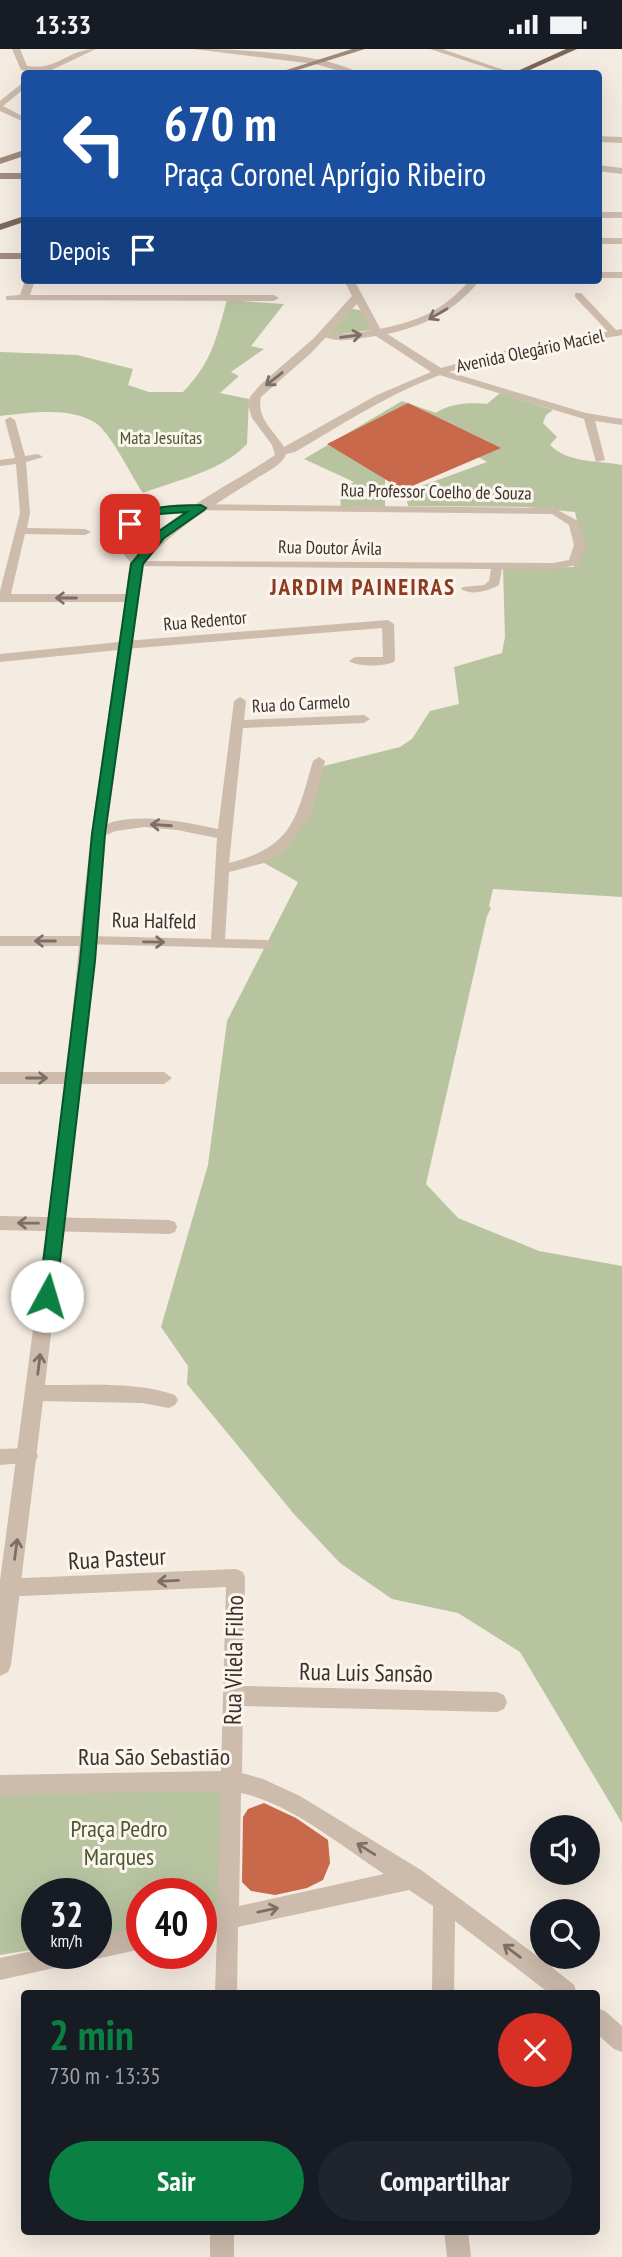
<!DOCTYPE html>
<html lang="pt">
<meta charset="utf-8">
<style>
body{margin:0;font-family:"PT Sans Narrow",sans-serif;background:#20242c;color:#f1f3f6;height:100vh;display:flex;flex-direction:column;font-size:26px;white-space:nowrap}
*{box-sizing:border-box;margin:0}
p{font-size:23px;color:#9ea1a6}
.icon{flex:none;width:38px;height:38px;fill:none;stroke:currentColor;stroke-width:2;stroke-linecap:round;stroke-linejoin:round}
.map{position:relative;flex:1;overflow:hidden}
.drawer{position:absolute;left:21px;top:1941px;width:579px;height:245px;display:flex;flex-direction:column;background:#171b24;border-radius:7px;box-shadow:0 7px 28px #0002}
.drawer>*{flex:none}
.banner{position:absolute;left:21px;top:21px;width:581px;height:214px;border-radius:7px;box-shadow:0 7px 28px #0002;background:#1a4fa0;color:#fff;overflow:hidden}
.tools{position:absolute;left:530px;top:1766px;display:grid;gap:14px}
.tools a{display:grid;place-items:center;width:70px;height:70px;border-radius:50%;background:#171b24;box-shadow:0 7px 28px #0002;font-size:35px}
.speed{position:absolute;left:21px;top:1829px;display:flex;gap:14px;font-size:35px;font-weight:700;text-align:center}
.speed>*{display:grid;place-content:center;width:91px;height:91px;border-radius:50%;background:#171b24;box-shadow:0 7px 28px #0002;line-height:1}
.speed small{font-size:18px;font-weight:400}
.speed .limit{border:10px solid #d22;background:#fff;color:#111}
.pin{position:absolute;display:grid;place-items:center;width:60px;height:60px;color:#fff;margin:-30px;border-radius:14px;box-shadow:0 4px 10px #0006}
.me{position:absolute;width:77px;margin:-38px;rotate:6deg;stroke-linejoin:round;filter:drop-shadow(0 0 5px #0008)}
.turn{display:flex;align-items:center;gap:24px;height:147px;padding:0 28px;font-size:32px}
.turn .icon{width:91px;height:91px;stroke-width:2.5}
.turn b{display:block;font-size:49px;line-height:60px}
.then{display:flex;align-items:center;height:66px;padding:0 28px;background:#0003;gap:14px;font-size:26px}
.round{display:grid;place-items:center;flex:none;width:74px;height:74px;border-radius:37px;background:#20242c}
.head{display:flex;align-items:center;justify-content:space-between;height:119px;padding:0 28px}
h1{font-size:42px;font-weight:600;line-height:52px;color:#0b8043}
.cta{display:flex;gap:14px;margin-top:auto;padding:14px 28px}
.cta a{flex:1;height:80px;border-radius:42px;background:#0b8043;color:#fff;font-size:28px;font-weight:600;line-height:80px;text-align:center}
.cta a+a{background:#20242c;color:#f1f3f6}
.status{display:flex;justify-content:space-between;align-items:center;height:49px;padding:0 35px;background:#171b24;direction:ltr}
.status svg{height:19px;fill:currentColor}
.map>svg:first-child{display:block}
.green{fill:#b8c4a0}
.building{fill:#c8694b}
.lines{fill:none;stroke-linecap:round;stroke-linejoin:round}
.minor{fill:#cdbbac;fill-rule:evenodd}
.tertiary{fill:#cdbbac;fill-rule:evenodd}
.secondary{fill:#a18a7d;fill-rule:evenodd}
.primary{fill:#7d675c;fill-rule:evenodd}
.oneway{stroke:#7d6f65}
.route{fill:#0b8043;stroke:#07532c;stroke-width:2}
.labels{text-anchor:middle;stroke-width:6;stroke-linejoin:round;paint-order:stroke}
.far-street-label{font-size:18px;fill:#3b302b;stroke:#fbf5ee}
.far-park-label{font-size:18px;fill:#4a5a2e;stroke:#fbf5ee}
.street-label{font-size:21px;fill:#3b302b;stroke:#fbf5ee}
.far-district-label{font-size:23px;font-weight:bold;letter-spacing:2px;fill:#8c3b22;stroke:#fbf5ee}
.near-street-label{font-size:24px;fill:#3b302b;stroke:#fbf5ee}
.near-park-label{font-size:24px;fill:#4a5a2e;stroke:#fbf5ee}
</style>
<div class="status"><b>13:33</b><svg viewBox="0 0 49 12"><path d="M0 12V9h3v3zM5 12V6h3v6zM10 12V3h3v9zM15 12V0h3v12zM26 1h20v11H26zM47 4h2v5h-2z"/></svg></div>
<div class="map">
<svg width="622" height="2208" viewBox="0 0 622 2208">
<rect width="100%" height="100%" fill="#f4ebe1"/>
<path class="green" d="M227 251 284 255 251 297 264 300 231 323 239 327 220 344 249 350 247 395C222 422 177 431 143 444 132 428 111 385 97 375 71 357 29 364 0 367V303L77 306 133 320 128 336 149 343H183C212 313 216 290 227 251Z
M352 260 360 261 373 281 332 286 330 283Z
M500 344 553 361 546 366 543 374 557 388 550 396C569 415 598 411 622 416V848L493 840 489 857 491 859 487 867 426 1135 458 1169 539 1202 622 1217V1774L520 1603 458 1564 392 1550 340 1514 294 1465 187 1335 188 1317 161 1278 208 1116 227 972 298 833 259 811 304 775 320 718 400 698 412 690 430 662 459 655 454 618 502 604 505 588 503 519 574 518 583 498 575 463 526 458 408 457 405 443 487 413 438 385 385 429V460L341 459 340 442 354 433 304 410 402 352 436 364C449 354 471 353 487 355Z
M225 1737 220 1868 201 1871V1844H142V1882L96 1889V1844H37V1900L0 1906V1740Z"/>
<path class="building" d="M408 354 501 399 403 441 327 395Z
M264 1754 296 1769 328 1791 330 1814 323 1831 307 1839 275 1846 251 1842 242 1833 243 1768 248 1760Z"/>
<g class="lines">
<path class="minor" d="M12 0H20L27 17C58 22 68 0 96 0L45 24 21 21Z
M430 0H442L513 24H503Z
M21 35H24V40L3 57 24 68V73L0 62V52Z
M598 163H622V169H598Z
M598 189H622V195H598Z
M598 223H622V229H598Z
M25 231H35L30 246H274L279 249 274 252 6 251V247L20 246Z
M470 231H480C449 270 409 283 362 289 347 291 333 294 320 285L325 282C341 287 357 284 374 281 416 273 441 264 470 231Z
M575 244H581L618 283V287H612L575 248Z
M439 320 586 364 622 370V376L595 372 605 411 596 413 584 370 436 325V321Z
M10 368 15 371 25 407 38 405 43 408 26 413 30 464 27 479 85 480 91 483 85 486 25 485 10 549 4 552 0 551V542L20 464 16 415 0 417V411L15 409 5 371Z
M179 455 554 459 578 472 586 496 578 516 553 520H502L499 536C488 542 472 547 461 540L463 538 484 536 489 532 491 520 133 517C128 510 120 502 118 493 111 464 160 458 179 455ZM179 461 552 465 569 476 574 496 569 511 553 514 140 512C113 473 146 467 179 461Z
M388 571 394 575 395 612C386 618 358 618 349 612L355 608H383L382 579 125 600 119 596 125 592Z
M240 648 246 652 244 671 364 666 370 670 364 674 243 679 229 814C293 798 296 770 313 712L319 708 325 712 311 766 283 804 264 814 229 823 225 890 265 891 270 892 272 896 270 900 84 895 82 892 89 887 211 890 217 789 177 781 144 778 116 782 98 789 91 785C118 758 185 773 218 780L234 652Z
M0 1023H164L172 1029 164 1035H0Z
M0 1167 169 1171 175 1173 177 1178 175 1183 169 1185 0 1181Z
M36 1336C79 1337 135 1331 175 1346L178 1351 175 1356 169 1359 142 1354 36 1352 30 1349 27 1344 30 1339Z
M29 1399 35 1401 38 1407 35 1413 0 1416V1400Z
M236 1520 243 1523 245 1529 243 1637 497 1643 504 1646 507 1653 504 1660 497 1663 243 1657 242 1724 263 1730 300 1747 421 1821 548 1915 574 1936 577 1944H549L455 1872 454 1944H432L433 1857 409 1841 238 1878 237 1944H215L217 1883 201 1887V1865L217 1862 221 1742 0 1746V1726L221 1722 226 1538 0 1548V1530ZM241 1744C290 1754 343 1798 384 1825L239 1857Z
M142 1878V1900L96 1910 88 1907 87 1904H96V1888Z
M37 1901V1904H83L80 1912 72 1915 0 1931V1909Z
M597 1959 605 1962 622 1977V2003L614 2000 597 1985Z
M210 2182H234V2208H210Z
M444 2182H468L471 2208H447Z"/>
<path class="tertiary" d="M194 0C234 0 325 4 358 24H347L315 15Z
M598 87 622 88V94L598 93Z
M598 116 622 119V125L598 122Z
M344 231H354L381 281 441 319 503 302 622 280V286C562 297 500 305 443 325 390 344 343 375 295 403L286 405C283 415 267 423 257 429 216 455 175 478 143 516L105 785 82 1029 11 1616 8 1623 0 1627V1532L66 1029 79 897H0V887H80L91 785 118 601 0 613V605L119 593 125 553H0V545H126C128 536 127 521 132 513 156 470 235 434 275 406L272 396 252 369 248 356 250 348 260 336 314 289 352 247ZM357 255 373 285 431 323 377 346 284 398C274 382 256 369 261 348L311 304Z"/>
<path class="secondary" d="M352 0H365L288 24H277Z
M24 101V107L0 115V109Z
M0 124H24V130H0Z
M0 204H24V210H0Z"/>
<path class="primary" d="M566 0H577L523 24H513Z
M24 167V173L0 181V175Z"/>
</g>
<defs><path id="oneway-shaft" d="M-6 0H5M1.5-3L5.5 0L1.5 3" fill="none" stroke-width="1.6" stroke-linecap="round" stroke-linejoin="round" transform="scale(1.75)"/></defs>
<g class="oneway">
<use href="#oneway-shaft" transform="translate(438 265) rotate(150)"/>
<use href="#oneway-shaft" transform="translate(351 287) rotate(-7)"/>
<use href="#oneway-shaft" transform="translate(274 330) rotate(142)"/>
<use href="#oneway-shaft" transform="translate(66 549) rotate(-180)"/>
<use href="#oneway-shaft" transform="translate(161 776) rotate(-176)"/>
<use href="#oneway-shaft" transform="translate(45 892) rotate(180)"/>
<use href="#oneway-shaft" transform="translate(154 893) rotate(1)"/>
<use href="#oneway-shaft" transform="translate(37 1029)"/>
<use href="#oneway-shaft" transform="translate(28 1174) rotate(-179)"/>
<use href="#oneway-shaft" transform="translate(39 1315) rotate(-83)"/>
<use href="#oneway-shaft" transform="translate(16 1500) rotate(-82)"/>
<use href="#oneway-shaft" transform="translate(168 1532) rotate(177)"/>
<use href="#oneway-shaft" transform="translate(366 1800) rotate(-148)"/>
<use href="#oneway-shaft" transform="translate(268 1861) rotate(-12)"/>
<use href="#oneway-shaft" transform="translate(512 1902) rotate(-143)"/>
</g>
<path class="route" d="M201 456 206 459 204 461 164 489 143 515 105 785 95 912 56 1247 53 1252H41L39 1247 80 912 92 785 131 515 156 484 187 463 159 465 130 478 124 475C144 455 174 457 201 456Z"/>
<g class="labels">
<g class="far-street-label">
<text transform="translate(530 302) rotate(-12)" y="6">Avenida Olegário Maciel</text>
<text transform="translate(436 443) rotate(1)" y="6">Rua Professor Coelho de Souza</text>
<text transform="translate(330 499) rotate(1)" y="6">Rua Doutor Ávila</text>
<text transform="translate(205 572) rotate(-5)" y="6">Rua Redentor</text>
<text transform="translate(301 655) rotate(-3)" y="6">Rua do Carmelo</text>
</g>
<g class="far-park-label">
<text x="161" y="395">Mata Jesuítas</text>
</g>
<g class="street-label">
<text transform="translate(154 872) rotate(1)" y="7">Rua Halfeld</text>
</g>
<g class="far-district-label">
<text x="363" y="546">JARDIM PAINEIRAS</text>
</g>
<g class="near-street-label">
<text transform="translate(117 1510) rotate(-3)" y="8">Rua Pasteur</text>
<text transform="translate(234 1611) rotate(-89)" y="8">Rua Vilela Filho</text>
<text transform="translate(366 1624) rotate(1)" y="8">Rua Luis Sansão</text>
<text x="154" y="1716">Rua São Sebastião</text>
</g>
<g class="near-park-label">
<text x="119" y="1788">Praça Pedro<tspan x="119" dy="28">Marques</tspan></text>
</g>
</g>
</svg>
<div class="tools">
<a><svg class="icon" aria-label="sound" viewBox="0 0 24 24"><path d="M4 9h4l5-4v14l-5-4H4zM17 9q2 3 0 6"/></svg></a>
<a><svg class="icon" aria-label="search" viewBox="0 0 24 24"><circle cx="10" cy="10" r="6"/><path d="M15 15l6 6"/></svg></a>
</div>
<div class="speed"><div>32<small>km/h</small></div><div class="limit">40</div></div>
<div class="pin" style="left:130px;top:475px;background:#d93025"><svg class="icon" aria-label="arrive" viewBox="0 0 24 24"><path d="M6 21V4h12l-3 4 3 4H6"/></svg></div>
<svg class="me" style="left:47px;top:1247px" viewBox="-20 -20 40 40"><circle r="19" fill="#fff"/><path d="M0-13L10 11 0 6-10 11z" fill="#0b8043"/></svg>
<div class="banner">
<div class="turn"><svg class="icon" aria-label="left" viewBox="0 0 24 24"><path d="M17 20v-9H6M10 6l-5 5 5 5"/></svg><div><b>670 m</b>Praça Coronel Aprígio Ribeiro</div></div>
<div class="then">Depois<svg class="icon" aria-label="arrive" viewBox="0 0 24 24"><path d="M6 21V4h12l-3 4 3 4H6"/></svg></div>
</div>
<section class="drawer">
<div class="head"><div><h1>2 min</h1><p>730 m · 13:35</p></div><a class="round" style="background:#d93025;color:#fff"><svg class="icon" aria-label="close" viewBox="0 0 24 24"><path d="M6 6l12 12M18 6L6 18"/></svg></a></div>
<div class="cta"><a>Sair</a><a>Compartilhar</a></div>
</section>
</div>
